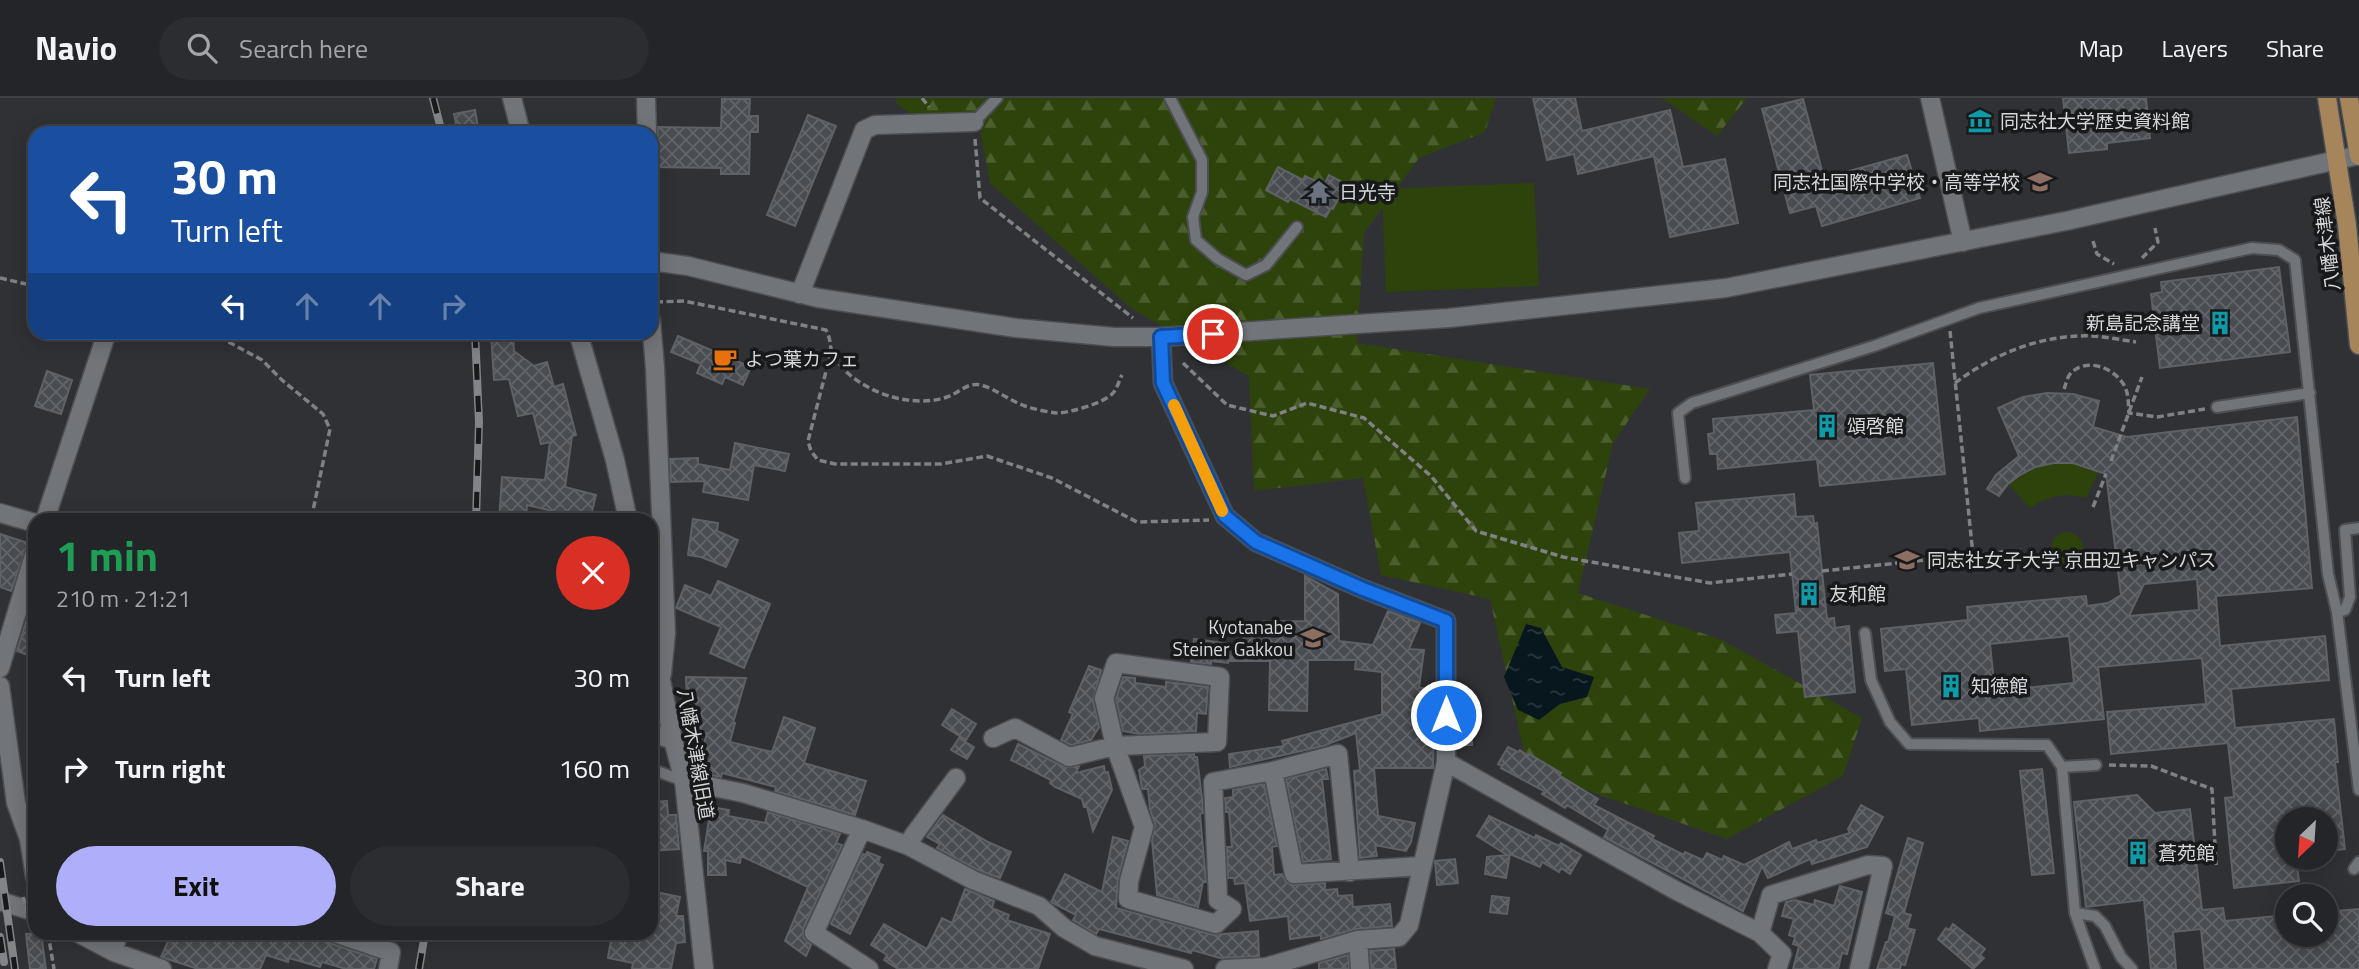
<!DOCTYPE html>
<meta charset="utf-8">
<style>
body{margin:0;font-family:"Titillium Web","Noto Sans JP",sans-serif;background:#2b2d30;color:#f1f3f6;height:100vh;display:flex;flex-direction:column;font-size:26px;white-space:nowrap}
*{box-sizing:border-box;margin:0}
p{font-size:23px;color:#a3a5a8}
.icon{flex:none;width:38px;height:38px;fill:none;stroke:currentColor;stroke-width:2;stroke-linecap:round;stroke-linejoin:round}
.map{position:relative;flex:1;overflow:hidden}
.side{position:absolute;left:28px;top:415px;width:630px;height:427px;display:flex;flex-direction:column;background:#232528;border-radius:21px;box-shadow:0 4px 18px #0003,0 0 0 2px #404245}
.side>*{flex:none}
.top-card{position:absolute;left:28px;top:28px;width:630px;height:214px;border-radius:21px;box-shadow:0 4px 18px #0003,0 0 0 2px #404245;background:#1a4fa0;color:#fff;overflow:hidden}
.needle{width:46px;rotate:205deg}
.fabs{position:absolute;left:2275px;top:709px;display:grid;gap:14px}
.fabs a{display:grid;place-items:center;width:63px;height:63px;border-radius:50%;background:#232528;box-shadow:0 4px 18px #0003,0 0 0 2px #404245;font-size:35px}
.pin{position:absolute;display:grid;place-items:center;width:60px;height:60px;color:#fff;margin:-30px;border:4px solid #fff;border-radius:50%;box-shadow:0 2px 7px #0007}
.me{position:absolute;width:77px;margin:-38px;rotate:0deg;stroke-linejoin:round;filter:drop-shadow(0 0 5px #0008)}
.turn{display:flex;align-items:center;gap:24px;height:147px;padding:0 28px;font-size:32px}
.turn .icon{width:91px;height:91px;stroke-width:2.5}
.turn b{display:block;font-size:49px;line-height:60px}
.lanes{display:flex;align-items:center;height:66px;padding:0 28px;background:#0003;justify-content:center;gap:35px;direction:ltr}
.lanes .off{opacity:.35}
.round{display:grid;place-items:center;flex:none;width:74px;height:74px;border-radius:37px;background:#2b2d30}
.headline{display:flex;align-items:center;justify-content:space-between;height:119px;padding:0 28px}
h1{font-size:42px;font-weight:700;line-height:52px;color:#1e9e55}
.primary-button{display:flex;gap:14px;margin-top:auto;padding:14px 28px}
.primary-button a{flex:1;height:80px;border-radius:42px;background:#aeaefa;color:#111;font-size:28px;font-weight:700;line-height:80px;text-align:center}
.primary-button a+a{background:#2b2d30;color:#f1f3f6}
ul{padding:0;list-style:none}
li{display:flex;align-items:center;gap:21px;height:91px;padding:0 28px}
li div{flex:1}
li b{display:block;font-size:26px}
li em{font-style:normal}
header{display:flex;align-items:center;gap:42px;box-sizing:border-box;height:98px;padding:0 35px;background:#232528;border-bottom:2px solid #404245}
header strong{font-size:33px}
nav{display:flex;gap:38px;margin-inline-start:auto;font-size:24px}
.search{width:490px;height:63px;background:#2b2d30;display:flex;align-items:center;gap:18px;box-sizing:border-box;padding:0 24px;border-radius:38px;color:#a3a5a8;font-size:26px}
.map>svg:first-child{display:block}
.green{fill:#2e430b}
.forest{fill:url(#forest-firs)}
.water{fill:url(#water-ripples)}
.building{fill:url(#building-cross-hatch);stroke:#5e6165;stroke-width:2;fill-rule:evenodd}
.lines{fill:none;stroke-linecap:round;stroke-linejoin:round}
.service-casing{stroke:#4c4e52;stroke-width:14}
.minor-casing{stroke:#4c4e52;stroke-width:21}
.tertiary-casing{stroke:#4c4e52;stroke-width:21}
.primary-casing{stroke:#4c4e52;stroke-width:21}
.path{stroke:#7f8184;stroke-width:3.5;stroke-dasharray:7 3.5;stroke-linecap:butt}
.service{stroke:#717479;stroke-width:10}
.minor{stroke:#717479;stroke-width:18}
.tertiary{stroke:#717479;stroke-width:18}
.primary{stroke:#a6855b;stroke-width:18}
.rail-casing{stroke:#838488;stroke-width:8}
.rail{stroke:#18191b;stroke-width:5;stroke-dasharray:16;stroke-linecap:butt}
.path-bridge{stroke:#7f8184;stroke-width:3.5;stroke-dasharray:7 3.5;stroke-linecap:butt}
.route-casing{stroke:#114b97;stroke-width:18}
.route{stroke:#1a73e8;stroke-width:12}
.slow{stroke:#f59e0b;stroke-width:12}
.labels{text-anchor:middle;stroke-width:7;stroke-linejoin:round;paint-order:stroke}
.poi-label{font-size:19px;fill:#d6d7da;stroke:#18191b;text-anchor:start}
.street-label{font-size:19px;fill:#d6d7da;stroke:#18191b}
</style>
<header>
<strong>Navio</strong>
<div class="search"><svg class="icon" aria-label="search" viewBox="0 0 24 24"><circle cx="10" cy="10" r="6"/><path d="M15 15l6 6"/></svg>Search here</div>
<nav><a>Map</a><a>Layers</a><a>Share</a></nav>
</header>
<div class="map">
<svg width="2359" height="871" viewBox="0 0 2359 871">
<defs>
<pattern id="forest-firs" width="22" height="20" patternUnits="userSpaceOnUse" patternTransform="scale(1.75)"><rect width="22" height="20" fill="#2e430b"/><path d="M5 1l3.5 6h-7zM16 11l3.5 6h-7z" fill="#4c5d2e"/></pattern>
<pattern id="water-ripples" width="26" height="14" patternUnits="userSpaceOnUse" patternTransform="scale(1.75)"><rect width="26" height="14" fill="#08171d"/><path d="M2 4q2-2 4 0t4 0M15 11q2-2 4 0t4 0" fill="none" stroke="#2b383d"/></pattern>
<pattern id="building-cross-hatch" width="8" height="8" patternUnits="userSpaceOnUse" patternTransform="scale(1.75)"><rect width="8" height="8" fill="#494c50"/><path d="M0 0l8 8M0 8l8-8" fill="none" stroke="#626569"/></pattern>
</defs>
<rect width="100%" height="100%" fill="#2f3135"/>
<path class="green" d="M1534 85 1539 188 1386 194 1382 91Z
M2054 365H2073L2099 373 2086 400C2065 394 2048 398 2030 410L2008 386 2035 370Z
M2051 450a16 16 0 1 1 32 0a16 16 0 1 1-32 0Z"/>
<path class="forest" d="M897 0H1496L1485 34 1419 60 1364 135 1357 245 1650 291 1613 345 1578 495 1720 541 1862 620 1843 678 1727 741 1528 672 1490 501 1381 477 1363 380 1254 393 1249 278 1132 211 990 85 979 26 912 17 896 5Z
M1662 0H1747L1717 38Z"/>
<path class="water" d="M1526 526 1541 530 1562 569 1594 579 1587 599 1560 606 1539 622 1518 612 1504 579Z"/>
<path class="building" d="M1533 0H1575L1582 33 1670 12 1683 69 1725 61 1738 125 1670 139 1654 58 1578 76 1574 56 1547 62Z
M2063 0H2146L2150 40 2107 45V51L2069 55Z
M722 1H750L749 18H758V34H750L749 76H721V70L652 69V45L657 40 658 29 721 30Z
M1803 1 1824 80 1907 57 1920 100 1822 128 1816 108 1790 115 1762 11Z
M475 12 479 35H458L454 16Z
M808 17 836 28 795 128 767 117Z
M1278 69 1303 82 1305 78 1324 87 1329 77 1346 86 1333 111 1331 110 1326 119 1290 101 1288 104 1266 92Z
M2279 169 2290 254 2160 270 2151 196 2162 194 2161 184Z
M513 235 514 253 534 268 547 264 554 289 563 286 576 337 572 338 565 389 596 397 590 422 527 407 526 422H499L502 379 545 382 550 344 541 346 533 315 518 318 509 281 494 282 491 236Z
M678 238 751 269 743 287 725 279 722 286 697 275 701 266 671 254Z
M1933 265 1945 376 1820 388 1817 361 1718 371 1717 356H1710L1708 336 1714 335 1713 321 1814 312 1810 277Z
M47 273 72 282 61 316 35 308Z
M2047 295 2073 296 2099 303 2093 329 2127 339 2297 319 2312 490 2216 498 2220 548 2325 538 2329 582 2231 591 2235 630 2334 621 2338 664H2335L2345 751 2326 753V721H2287V760H2296L2299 783 2234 790 2225 700 2234 699 2228 645 2111 656 2107 614 2206 606 2202 560 2098 569 2104 621 1980 633 1979 620 1912 627 1906 571 1885 573 1881 531 1968 522 1967 509 2086 498 2087 508 2108 505 2121 497 2106 376 2073 365H2054L2035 369 2020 377 2008 386 1999 398 1987 391 1996 377 2019 358 1998 310 2023 299ZM2197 481 2199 512 2129 518 2144 486ZM2069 538 2074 585 1995 593 1990 546Z
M735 345 789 356 785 373 754 367 748 402 703 394 705 383 671 384 670 361 698 360V366L730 372Z
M1794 396 1796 419 1813 418 1814 426 1817 425 1827 521 1834 520 1835 530 1849 528 1855 594 1805 599 1798 533 1777 535 1775 517 1796 515 1790 454 1682 465 1679 435 1699 433 1696 405Z
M693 421 718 425 717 433 738 442 726 469 701 459 688 457Z
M0 436 28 445 11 493 0 489Z
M1305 478 1338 496 1339 543 1373 547 1388 513 1420 525 1409 551 1424 552 1419 590H1435L1433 670H1374L1378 718 1415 725 1411 744 1406 753 1375 747 1377 758 1360 760 1354 673 1360 672 1356 635 1323 648 1230 669 1229 656 1284 648 1282 643 1387 615H1382V574L1355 571 1356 562H1308L1307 613 1269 612 1270 563H1228V565L1211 563V566L1191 564 1194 541 1244 548 1243 524 1305 523Z
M718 483 770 506 744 570 710 555 721 529 676 510 685 487 711 498Z
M27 521 35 524V560L17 553Z
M1089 568 1101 572 1093 602 1099 629 1091 642 1071 647 1061 642 1073 616 1069 614Z
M686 579 746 580 733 625H735L730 644 772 654 784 619 815 630 804 665 866 683 855 717 775 693 776 689 722 675 721 679 696 674 707 635 688 636Z
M1123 579 1135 580V585L1166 589V584L1208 589 1206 616 1197 615 1196 633 1139 636 1123 633 1116 601Z
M952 611 976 626 966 642 942 627Z
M1457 622 1472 623V647H1457Z
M959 640 974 649 967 661 951 652Z
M1018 646 1064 669 1079 668 1076 675 1104 668 1105 675 1108 674 1112 692 1093 733 1087 709H1084L1082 701 1055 689 1050 685 1051 682 1011 662Z
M1508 649 1518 654 1520 652 1528 658 1529 656 1558 673 1561 675 1559 677 1598 701 1594 707 1654 738 1652 741 1684 757 1685 754 1703 762 1707 755 1722 762 1724 758 1744 767 1789 744 1792 751 1816 742 1817 745 1850 735 1848 731 1861 707 1883 719 1867 749 1812 766 1810 761 1768 780 1762 768 1743 813 1604 739 1608 732 1567 707 1565 710 1542 696 1544 693 1501 670 1502 668 1498 666Z
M1194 656V659H1197L1202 701 1203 715 1200 716 1206 784H1203L1198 809 1157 797 1152 742 1155 726 1150 711 1148 691H1142L1139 672 1145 668 1144 658Z
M1326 671 1328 681H1322L1331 761 1303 764 1286 681Z
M2042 671 2054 775 2032 777 2020 673Z
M1264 686 1277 748 1272 749 1274 777 1282 776 1286 784 1294 787 1325 785V792L1337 791 1338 798 1352 797 1353 809 1390 806 1392 828 1355 831 1321 841V837L1290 841 1288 818 1250 823 1245 785 1235 786 1234 780H1228L1227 749H1232L1229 714H1226L1225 700 1233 699V692Z
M2137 697 2155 715 2190 711 2202 812 2223 810 2225 823 2287 817V836H2326V814L2359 811V871H2205L2201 831 2173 834 2176 871H2151L2144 802 2086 809 2074 704Z
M667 703 668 717H676L679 751 651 753V704Z
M711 709 729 712 728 718 765 725 768 714 840 736 836 745 842 747 803 831 804 840 811 847 806 858 785 843 808 789 741 758 740 765 725 762 726 777H708V753H704Z
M943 717 988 744 1011 754 1000 780 978 772 937 750 940 746 927 739Z
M1489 718 1535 740 1536 737 1559 748 1561 745 1581 757 1570 776 1561 770 1559 774 1542 764 1540 769 1510 756 1506 780 1485 776 1487 759 1507 757 1477 738Z
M1113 739 1128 743 1118 780 1116 810 1213 837 1258 833 1259 858 1220 860 1192 852 1191 855 1099 831 1096 836 1073 822 1076 817 1051 804 1065 776 1102 794Z
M1908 740 1923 745 1904 815 1911 817 1907 830 1915 832 1905 867 1901 866 1900 871H1877L1886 844H1888L1895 818 1886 815Z
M867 754 880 759 878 765 883 767 850 836 831 826 863 756 866 757Z
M1455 761 1458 785 1437 787 1435 763Z
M1840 788 1862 794 1847 856 1842 855 1838 871H1793L1799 848 1793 846 1795 839 1789 837 1794 821 1782 818 1786 804 1795 802 1814 807 1815 802 1834 808Z
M965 791 994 803 992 810 1009 817 1007 822 1050 836 1038 871H898L884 862 887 857 871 847 884 826 927 851 942 820 952 825Z
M651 793 680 799 676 818H683L685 844 676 845 671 871H632L633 865 608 860 612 835H651Z
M1492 798 1509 800 1507 816 1490 814Z
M1953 826 1985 851 1980 857 1984 860 1973 871 1938 841 1946 830 1949 832Z
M41 835 46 871H30L26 836Z
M172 835 191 841 194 835H257L275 843 278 835H300L377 861 374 871H346L322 864 320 869 289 860 288 864 266 857 260 871H198L161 859Z
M1394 851 1396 871H1371L1370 853Z
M1348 857 1349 871H1319V865Z"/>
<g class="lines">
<g class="service-casing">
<path id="service" d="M1170 0 1202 62V94L1193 119 1196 142 1218 161 1246 177 1266 167 1297 129
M974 24 997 0
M2217 309 2310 295
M1685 380 1678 315 1692 305 1874 248 1979 210 2252 150 2279 152 2295 162 2328 476 2337 514 2359 692
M18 509 35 516
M2337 514 2345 512 2350 499 2345 432 2359 430
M1865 535 1871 582 1890 624 1909 646 2047 647 2062 669 2075 815 2095 871
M2062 669 2096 667
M651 671 684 683
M2354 771 2359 764
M2075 815 2095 818 2105 828 2121 859 2132 871"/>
</g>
<g class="minor-casing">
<path id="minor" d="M646 0 647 35
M1930 0 1963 144
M800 196 864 32 875 27 974 24
M651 222 655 270 666 535 662 576
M1161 239 1163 285 1225 418 1256 444 1363 491 1446 523V664L1409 827 1399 839 1358 842 1266 869 1225 871
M0 415 35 425
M45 422 107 234
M0 570 35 454
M0 588 16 705 29 741 35 779
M651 635 673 642
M993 640 1015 630 1069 659 1115 648 1217 644 1220 579 1116 565 1104 600 1115 648 1144 729 1129 783 1128 801 1216 826 1232 811 1218 802 1213 684 1273 673 1338 656 1350 774
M1446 664 1677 793 1760 835 1782 856 1777 871
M1273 673 1294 776 1422 768
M684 683 743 695 862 731 909 748 973 782 1039 808 1064 830 1095 848 1184 871
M862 731 814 835 869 871
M909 748 913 738 956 680
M0 803 35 814
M78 835 114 854 162 871
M335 835 391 854 388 871
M1760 835 1771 797 1868 767 1883 768 1859 871
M1358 842 1360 871
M114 854 118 835"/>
</g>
<g class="tertiary-casing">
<path id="tertiary" d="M512 0 521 35
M651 163 688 168 818 200 1016 230 1114 239H1161L1449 220 1726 190 2066 123 2359 57
M578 234 615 362 628 422
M651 533 673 642 684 683 704 871"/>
</g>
<g class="primary-casing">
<path id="primary" d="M2327 0 2347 127 2359 247
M2349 0 2359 58"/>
</g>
<path class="path" d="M922 0 929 9
M975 41 980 100 1133 220
M2093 143 2097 156 2114 166
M2142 160 2158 144 2155 130
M0 180 35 188
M656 204 684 203 826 232C832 243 829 249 833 257 853 292 909 312 947 299 959 295 967 284 981 287 996 291 1010 303 1025 308 1034 311 1047 314 1057 315 1069 315 1104 305 1112 296 1117 292 1119 282 1122 277
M1950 233 1973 457
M210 234 262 262 282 282 323 316 330 331 311 422
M831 254 808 343 811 353 818 362 835 366H941L987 358 1052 380 1137 424 1209 422
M1183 265 1227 307 1273 318 1307 305 1364 320 1431 378 1476 433 1563 459 1710 485 1792 476
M1955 285C1995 255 2043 236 2093 238 2107 239 2122 242 2136 244
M2064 291C2066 286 2067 279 2071 275 2087 259 2114 270 2124 287 2129 296 2128 305 2129 315L2157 319 2205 311
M2111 363 2142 279
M2093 409 2106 376
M1822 473 2021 452
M2109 667 2151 668 2212 691 2216 767
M48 835 54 871"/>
<use href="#service" class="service"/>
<use href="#minor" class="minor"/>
<use href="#tertiary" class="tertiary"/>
<use href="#primary" class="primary"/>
<g class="rail-casing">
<path id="rail" d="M433 0 442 35
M475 234 479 324 476 422
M0 764 15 871
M0 839 4 864
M419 871 425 835"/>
</g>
<use href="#rail" class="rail"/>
<path class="path-bridge" d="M23 799 34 835"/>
</g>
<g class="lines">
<g class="route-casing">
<path id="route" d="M1213 236 1161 239 1163 285 1225 418 1256 444 1363 491 1446 523V617"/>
</g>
<use href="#route" class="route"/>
<path class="slow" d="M1174 307 1222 413"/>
</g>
<defs>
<g id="museum-bare" transform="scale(1.89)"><path d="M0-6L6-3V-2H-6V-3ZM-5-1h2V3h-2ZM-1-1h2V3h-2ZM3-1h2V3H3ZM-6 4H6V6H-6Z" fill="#0f9aa8" stroke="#18191b" stroke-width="2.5" paint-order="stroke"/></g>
<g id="school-bare" transform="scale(1.89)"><path d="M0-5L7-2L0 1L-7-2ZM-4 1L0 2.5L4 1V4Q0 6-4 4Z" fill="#8d6e63" stroke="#18191b" stroke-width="2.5" paint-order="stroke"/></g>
<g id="temple-bare" transform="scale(1.89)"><path d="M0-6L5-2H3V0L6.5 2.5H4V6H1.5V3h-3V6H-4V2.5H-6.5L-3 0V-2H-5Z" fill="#6b7280" stroke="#18191b" stroke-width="2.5" paint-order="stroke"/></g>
<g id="building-bare" transform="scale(1.89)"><path d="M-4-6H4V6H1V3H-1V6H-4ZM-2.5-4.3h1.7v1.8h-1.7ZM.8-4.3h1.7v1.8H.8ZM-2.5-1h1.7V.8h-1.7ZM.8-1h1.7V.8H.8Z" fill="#0f9aa8" stroke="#18191b" stroke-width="2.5" paint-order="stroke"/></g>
<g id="cafe-bare" transform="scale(1.89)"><path d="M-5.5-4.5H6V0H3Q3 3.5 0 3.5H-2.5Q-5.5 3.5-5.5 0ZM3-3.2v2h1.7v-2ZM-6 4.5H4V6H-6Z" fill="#e8710a" stroke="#18191b" stroke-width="2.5" paint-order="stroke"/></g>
<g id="university-bare" transform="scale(1.89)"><path d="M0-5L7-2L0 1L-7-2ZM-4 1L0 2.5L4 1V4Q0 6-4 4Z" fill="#8d6e63" stroke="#18191b" stroke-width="2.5" paint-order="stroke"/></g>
</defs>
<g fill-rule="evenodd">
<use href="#museum-bare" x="1980" y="23"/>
<use href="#school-bare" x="2040" y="84"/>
<use href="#temple-bare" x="1319" y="94"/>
<use href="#building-bare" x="2220" y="225"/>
<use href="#cafe-bare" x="725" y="261"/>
<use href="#building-bare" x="1827" y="328"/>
<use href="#university-bare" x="1907" y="462"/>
<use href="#building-bare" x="1809" y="496"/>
<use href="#school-bare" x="1313" y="540"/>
<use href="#building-bare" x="1951" y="588"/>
<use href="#building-bare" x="2138" y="755"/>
</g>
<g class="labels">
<g class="poi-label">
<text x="2000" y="30">同志社大学歴史資料館</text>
<text x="2020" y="91" text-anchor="end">同志社国際中学校・高等学校</text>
<text x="1339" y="101">日光寺</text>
<text x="2200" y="232" text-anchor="end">新島記念講堂</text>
<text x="745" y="268">よつ葉カフェ</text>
<text x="1847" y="335">頌啓館</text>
<text x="1927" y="469">同志社女子大学 京田辺キャンパス</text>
<text x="1829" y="503">友和館</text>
<text x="1293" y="536" text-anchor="end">Kyotanabe<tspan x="1293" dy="22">Steiner Gakkou</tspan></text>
<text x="1971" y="595">知徳館</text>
<text x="2158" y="762">蒼苑館</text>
</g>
<g class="street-label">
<text transform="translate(2327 146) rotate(-97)" y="7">八幡木津線</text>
<text transform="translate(696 656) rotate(80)" y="7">八幡木津線旧道</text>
</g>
</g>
</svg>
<div class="fabs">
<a><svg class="needle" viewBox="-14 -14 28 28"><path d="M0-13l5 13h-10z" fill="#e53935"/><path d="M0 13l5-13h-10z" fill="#a3a5a8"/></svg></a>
<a><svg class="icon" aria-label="search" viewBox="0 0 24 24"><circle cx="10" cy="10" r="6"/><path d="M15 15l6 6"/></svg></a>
</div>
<div class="pin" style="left:1213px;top:236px;background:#d93025"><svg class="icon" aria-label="arrive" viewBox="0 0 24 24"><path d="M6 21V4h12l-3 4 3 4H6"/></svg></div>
<svg class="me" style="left:1446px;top:617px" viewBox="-20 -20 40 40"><circle r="17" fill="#1a73e8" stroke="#fff" stroke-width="3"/><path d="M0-11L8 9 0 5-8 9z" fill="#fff"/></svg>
<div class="top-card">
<div class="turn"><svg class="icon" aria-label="left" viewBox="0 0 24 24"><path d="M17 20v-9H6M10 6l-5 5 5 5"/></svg><div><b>30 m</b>Turn left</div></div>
<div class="lanes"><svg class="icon" aria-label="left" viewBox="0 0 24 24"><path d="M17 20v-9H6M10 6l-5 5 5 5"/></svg><svg class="icon off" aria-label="ahead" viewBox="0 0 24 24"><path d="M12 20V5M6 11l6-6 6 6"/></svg><svg class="icon off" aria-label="ahead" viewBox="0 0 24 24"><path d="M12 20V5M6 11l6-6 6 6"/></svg><svg class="icon off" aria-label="right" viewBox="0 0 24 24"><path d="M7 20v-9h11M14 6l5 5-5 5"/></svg></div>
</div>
<section class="side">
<div class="headline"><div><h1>1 min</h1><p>210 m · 21:21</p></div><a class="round" style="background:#d93025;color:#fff"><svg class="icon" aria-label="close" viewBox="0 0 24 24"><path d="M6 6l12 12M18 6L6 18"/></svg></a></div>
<ul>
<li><svg class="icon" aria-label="left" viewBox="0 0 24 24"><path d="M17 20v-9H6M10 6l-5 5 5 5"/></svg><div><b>Turn left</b></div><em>30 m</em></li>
<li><svg class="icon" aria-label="right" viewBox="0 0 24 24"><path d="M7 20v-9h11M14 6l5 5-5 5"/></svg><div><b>Turn right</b></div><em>160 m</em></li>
</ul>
<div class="primary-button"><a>Exit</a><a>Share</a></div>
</section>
</div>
